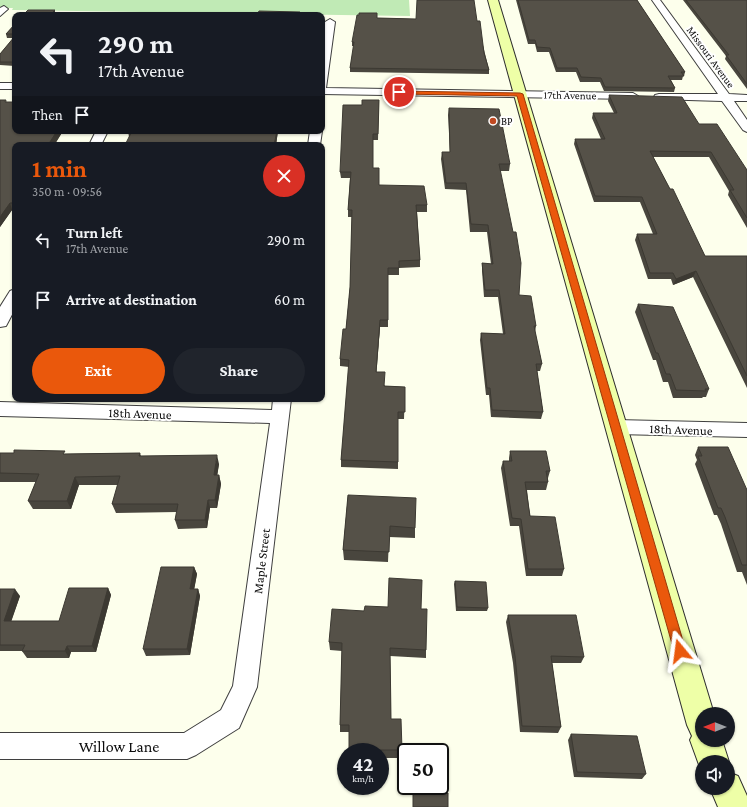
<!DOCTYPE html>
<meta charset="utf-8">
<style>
body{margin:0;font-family:"Crimson Pro",serif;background:#20242c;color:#f1f3f6;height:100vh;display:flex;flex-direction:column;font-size:15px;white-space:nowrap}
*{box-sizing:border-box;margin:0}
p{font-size:13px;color:#9ea1a6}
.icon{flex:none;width:22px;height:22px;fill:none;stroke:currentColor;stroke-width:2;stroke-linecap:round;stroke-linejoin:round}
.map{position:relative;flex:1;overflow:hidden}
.details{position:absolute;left:12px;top:142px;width:313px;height:260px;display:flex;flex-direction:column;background:#171b24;border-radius:8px;box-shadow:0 1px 3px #0004}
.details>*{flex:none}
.guide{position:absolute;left:12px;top:12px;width:313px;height:122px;border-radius:8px;box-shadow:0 1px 3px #0004;background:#171b24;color:#f1f3f6;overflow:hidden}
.needle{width:26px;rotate:270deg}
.buttons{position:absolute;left:695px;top:707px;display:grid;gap:8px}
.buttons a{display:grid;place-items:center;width:40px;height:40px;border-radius:50%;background:#171b24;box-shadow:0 1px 3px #0004;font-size:20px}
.speed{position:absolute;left:337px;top:743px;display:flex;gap:8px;font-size:20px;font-weight:700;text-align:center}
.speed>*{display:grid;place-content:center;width:52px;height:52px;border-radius:50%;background:#171b24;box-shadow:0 1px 3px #0004;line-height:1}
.speed small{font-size:10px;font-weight:400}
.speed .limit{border:2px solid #111;border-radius:6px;background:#fff;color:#111}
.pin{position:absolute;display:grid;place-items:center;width:34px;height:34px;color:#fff;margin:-17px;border:2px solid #fff;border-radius:50%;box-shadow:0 1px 4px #0007}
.me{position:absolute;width:44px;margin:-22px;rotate:344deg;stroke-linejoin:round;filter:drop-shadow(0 0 3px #0008)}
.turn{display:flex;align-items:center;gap:14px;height:84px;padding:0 20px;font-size:18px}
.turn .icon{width:52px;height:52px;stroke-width:2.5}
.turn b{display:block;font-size:28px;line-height:34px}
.then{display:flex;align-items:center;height:38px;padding:0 20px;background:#0003;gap:8px;font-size:15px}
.round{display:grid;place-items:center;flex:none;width:42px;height:42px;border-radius:21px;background:#20242c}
.overview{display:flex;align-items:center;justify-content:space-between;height:68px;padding:0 20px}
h1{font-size:24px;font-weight:700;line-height:30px;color:#ea580c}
.action{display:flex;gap:8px;margin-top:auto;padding:8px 20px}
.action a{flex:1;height:46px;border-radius:24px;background:#ea580c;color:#fff;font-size:16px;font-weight:700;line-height:46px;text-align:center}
.action a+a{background:#20242c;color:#f1f3f6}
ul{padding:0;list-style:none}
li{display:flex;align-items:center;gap:12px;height:60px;padding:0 20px}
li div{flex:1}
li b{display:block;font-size:15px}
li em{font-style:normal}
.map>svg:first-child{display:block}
.green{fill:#c0eab5}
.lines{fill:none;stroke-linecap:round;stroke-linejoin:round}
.minor-casing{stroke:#3f3f3f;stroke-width:2}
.secondary-casing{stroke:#2e2e2e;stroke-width:2}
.minor{fill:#fff;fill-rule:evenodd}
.secondary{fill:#eeffa7;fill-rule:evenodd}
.wall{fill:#49463e}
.shaded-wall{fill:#3c3932}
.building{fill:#555148;stroke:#3c3932}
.route{fill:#ea580c;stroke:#983908}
.poi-dot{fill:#c04921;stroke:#fff;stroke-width:1.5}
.labels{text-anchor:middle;stroke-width:4;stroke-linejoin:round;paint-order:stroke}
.far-street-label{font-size:11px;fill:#0c0c0c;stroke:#fff}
.far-poi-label{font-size:11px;fill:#0c0c0c;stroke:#fff;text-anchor:start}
.street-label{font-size:13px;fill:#0c0c0c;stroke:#fff}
.near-street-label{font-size:16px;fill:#0c0c0c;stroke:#fff}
</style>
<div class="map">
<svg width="747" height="807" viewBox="0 0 747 807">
<rect width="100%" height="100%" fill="#fdffec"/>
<path class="green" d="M0 0H409L410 16 12 10 13 8H0Z"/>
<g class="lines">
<g class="minor-casing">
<path id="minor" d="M652 0H660L729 94 747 95V101H734L747 120V132L743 130 722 101 655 99 654 97 655 95 659 94H718Z
M4 6 8 9 0 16V8Z
M330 19 335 22 326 88 633 93 638 96 633 99 322 94V47L325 22Z
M0 83H15V89H0Z
M96 131H108L101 145H89Z
M310 131H322L320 145H308Z
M15 289V309L6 326 0 327V307L10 291Z
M273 399H291L257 687 239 728 196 755 187 759H0V733H184L221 710 233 686 270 423 0 416V402L272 410Z
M616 420 747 423V437L616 434 609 432 607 427 609 422Z"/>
</g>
<g class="secondary-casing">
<path id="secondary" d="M488 0H498L714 714H702V740H722L729 762 728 764V762H702V773L690 740 692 736 687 725Z
M728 772 738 776 747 796V807H718L710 788H728Z"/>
</g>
<use href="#minor" class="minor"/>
<use href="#secondary" class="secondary"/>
</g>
<path class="wall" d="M516 0H637L685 72 684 76H683L682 80H671L675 88 674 92 604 91 600 82H580L576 72H556L549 52H537L535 44H528Z
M683 0H747V89L725 59 726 56Z
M377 18 477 21 489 70V74L350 72V68L354 46H352V42Z
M15 24V66L0 65V54L14 38H7L6 34Z
M609 95 699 124 747 170V228L728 195 729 191 709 157H653L705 256H747V388L693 277 673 285 671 279H648L635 240 637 234H653L640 202H594L574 144 575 139H601L592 118 593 113H614L608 101Z
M6 100 15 131H63L15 210H12L0 227Z
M379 100 378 140H373V168L379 185 427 205V212H417L420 260V267L399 268V275H388V327H380L376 372 385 386 405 387 404 419H398V469L341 467V460L349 367 340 366V359L346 329 350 287 352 217H348V210L350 178H341L340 172Z
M449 108 510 164 509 171H500L519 295 536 326 535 332 542 364 540 371H537L543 412 541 419 491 417 489 395H486L480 340 481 333 503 334 498 297H484L482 271V263L491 264 487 232H470L466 190 445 189 441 159 442 152H450L448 115Z
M128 131H278L276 145 129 137Z
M638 304 709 389 706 397H703L702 398H673L668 382H663L656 360H653L635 312Z
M698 447 747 490V585L742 572H737L721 524 717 515H714L695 464 697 460 695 455Z
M510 451 550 471 548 478V482L546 490H527L530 516 564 569 562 576H526L519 526H510L501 468 503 461H509V458Z
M0 453 66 454 140 453 141 456 219 464 217 475H219L221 484 217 508H210L207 528 178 529 175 520 177 512 116 513 112 504 118 485H79L71 509H33L28 501 36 482H0Z
M348 495 415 528V538L389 537 388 562 344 560 343 550Z
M194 567 197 574 194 589H198L200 596 190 655 146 656 143 649Z
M455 581 488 608 487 611H456L454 584Z
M108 588 111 595 96 652H71L69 658H27L22 651H0V589L20 596 11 621H59Z
M421 609 426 650V658L390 656 391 719 402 750 401 758H380V752H350L349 732H340V725L342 651 330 650 329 642 364 611Z
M508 615 584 657 581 663H552L561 727 558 733 520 732 513 663 506 622Z
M571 734 646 774 642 779 574 777 568 740Z"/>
<path class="shaded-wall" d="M55 10V13L54 15 51 14Z
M57 131H63L54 145H48Z
M277 131H278L276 145H274Z
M15 199V210L12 203Z
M10 203 12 210 0 227V217Z
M696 271 693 277 673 285 676 279Z
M380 320V327L376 379V372Z
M217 455 219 464 216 484 214 475Z
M219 475 221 484 217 508 215 500Z
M75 477 79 485 71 509 67 501Z
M208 500 210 508 207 528 205 520Z
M194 567 197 574 193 596 190 589Z
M108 588 111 595 96 652 92 646Z
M15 589 20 596 9 628 4 621Z
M198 589 200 596 190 655 187 649Z
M67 646 71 652 69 658 65 651Z"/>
<path class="building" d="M417 0H474L477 21H480L484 53 489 70 350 68 354 42H352L357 15H359V13H377V18L416 19Z
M518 0H637L685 72H681L684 76H668L675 88 605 87 601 78 581 77 577 68H557L550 48 537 47 535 40H529Z
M686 0H747V84L726 55H729Z
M28 10H55L51 14 105 15H23Z
M259 11 300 12V15H257Z
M15 24V34H6Z
M15 36V62H0V54Z
M609 95 682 97 699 124H717L747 170V218L730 190H734L711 152 650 151 670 189H673L705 256H747V376L696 271 676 279 673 273H650L637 234H657L642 197 595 196 575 139H605L593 113H617Z
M0 100H6L5 102H15V131H57L48 145H15V199L12 203H10L0 217Z
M362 100H379L378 134H373V168H379V185L424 186 427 205H416L420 260 399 261V268H388V320H380L376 372H385L384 386 405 387V412H398V462L341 460 349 360 340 359 343 329H346L350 287 352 210H348L351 172H340L343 105H362Z
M449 108 499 109 510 164H499L513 232H516L521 263 519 295 531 296 536 326H534L542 364H536L543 412 492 410 490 388H487L481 333 505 334 499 290H485L482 263 493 264 488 225 471 224 466 183H446L442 152H450Z
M132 131H277L274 145H125Z
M638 304 673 307 709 389H705L706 391 676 390 670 374H666L658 353H656Z
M698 447H728L747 490V565H742L725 517 721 508H718L698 456H702Z
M14 450 65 451 63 454 140 453 139 456 217 455 214 475H219L215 500H208L205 520H175L178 504H112L120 476 75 477 67 501H28L39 474 0 473V453H14Z
M510 451H546L550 471H546L548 482H525L530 516 555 517 564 569H528L521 519 512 518 503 461H512Z
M348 495 416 498 415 528 390 526 389 552 343 550Z
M161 567H194L190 589H198L187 649H143Z
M389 578 422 580 421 609H427L426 650 390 648 391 719H401L402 750H349V725H340L342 643 329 642 332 609 364 611 365 606 388 607Z
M455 581 486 582 488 608 457 607Z
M69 588H108L92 646H67L65 651H22L25 645H0V589H15L4 621H59Z
M508 615H576L584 657 551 656 561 727 522 726 515 656Z
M571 734 637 736 646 774 577 772Z
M413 793H448V807H413Z"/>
<path class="route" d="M397 91 520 93 523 94 686 651 685 655 680 656 676 655 674 651 517 96 399 94Z"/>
<circle class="poi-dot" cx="493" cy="121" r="4"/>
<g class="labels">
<g class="far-street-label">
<text transform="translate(711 57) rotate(54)" y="4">Missouri Avenue</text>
<text transform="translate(570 95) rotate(1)" y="4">17th Avenue</text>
</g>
<g class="far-poi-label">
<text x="501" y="125">BP</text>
</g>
<g class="street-label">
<text transform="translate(140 413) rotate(2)" y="5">18th Avenue</text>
<text transform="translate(681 429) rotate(2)" y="5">18th Avenue</text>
<text transform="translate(261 561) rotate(-83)" y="5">Maple Street</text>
</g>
<g class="near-street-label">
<text x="119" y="752">Willow Lane</text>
</g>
</g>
</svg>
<div class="buttons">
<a><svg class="needle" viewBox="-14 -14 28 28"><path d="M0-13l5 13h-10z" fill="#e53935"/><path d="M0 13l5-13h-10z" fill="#9ea1a6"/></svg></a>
<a><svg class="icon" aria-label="sound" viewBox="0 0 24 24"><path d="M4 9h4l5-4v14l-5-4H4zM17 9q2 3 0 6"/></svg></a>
</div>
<div class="speed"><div>42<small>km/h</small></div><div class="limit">50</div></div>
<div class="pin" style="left:399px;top:92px;background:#d93025"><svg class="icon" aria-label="arrive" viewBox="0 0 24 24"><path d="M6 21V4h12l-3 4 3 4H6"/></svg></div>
<svg class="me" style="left:680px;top:651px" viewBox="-20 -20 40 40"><path d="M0-17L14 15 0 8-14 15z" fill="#ea580c" stroke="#fff" stroke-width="4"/></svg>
<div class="guide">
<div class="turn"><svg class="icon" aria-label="left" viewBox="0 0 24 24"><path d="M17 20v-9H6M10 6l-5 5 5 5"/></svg><div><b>290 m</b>17th Avenue</div></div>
<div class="then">Then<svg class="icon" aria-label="arrive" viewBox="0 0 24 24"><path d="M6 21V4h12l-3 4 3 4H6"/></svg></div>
</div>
<section class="details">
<div class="overview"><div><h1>1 min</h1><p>350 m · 09:56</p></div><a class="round" style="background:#d93025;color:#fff"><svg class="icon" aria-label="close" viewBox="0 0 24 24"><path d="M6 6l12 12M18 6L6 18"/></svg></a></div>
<ul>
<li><svg class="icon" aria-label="left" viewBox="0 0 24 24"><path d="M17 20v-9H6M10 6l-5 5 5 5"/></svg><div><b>Turn left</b><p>17th Avenue</p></div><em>290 m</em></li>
<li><svg class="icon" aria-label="arrive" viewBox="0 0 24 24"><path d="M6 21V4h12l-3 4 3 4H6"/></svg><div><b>Arrive at destination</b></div><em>60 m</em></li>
</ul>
<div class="action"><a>Exit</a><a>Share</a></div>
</section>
</div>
